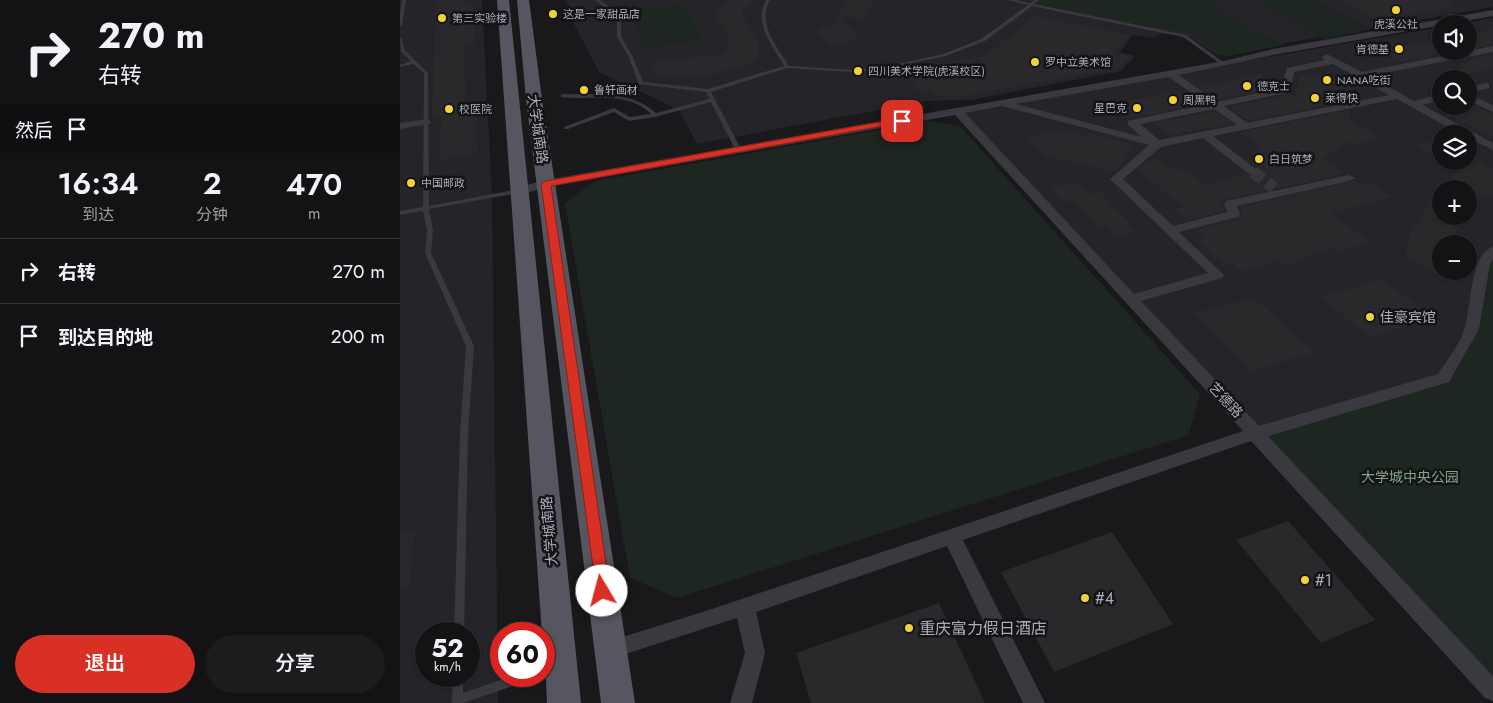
<!DOCTYPE html>
<html lang="zh">
<meta charset="utf-8">
<style>
body{margin:0;font-family:Jost,"Noto Sans SC",sans-serif;background:#1c1b1d;color:#f1f3f6;height:100vh;display:flex;flex-direction:column;font-size:19px;white-space:nowrap}
*{box-sizing:border-box;margin:0}
p{font-size:16px;color:#9d9ea0}
.icon{flex:none;width:28px;height:28px;fill:none;stroke:currentColor;stroke-width:2;stroke-linecap:round;stroke-linejoin:round}
.map{position:relative;flex:1;overflow:hidden}
.details{display:flex;flex-direction:column;background:#131214;width:400px}
.details>*{flex:none}
.guide{background:#131214;color:#f1f3f6;overflow:hidden}
.controls{position:absolute;left:1032px;top:15px;display:grid;gap:10px}
.controls a{display:grid;place-items:center;width:45px;height:45px;border-radius:50%;background:#131214;box-shadow:0 1px 4px #0004,0 0 0 1px #323234;font-size:25px}
.speed{position:absolute;left:15px;top:622px;display:flex;gap:10px;font-size:25px;font-weight:700;text-align:center}
.speed>*{display:grid;place-content:center;width:65px;height:65px;border-radius:50%;background:#131214;box-shadow:0 1px 4px #0004,0 0 0 1px #323234;line-height:1}
.speed small{font-size:12px;font-weight:400}
.speed .limit{border:8px solid #d22;background:#fff;color:#111}
.pin{position:absolute;display:grid;place-items:center;width:42px;height:42px;color:#fff;margin:-21px;border-radius:10px;box-shadow:0 2px 8px #0006}
.me{position:absolute;width:55px;margin:-28px;rotate:352deg;stroke-linejoin:round;filter:drop-shadow(0 0 4px #0008)}
.turn{display:flex;align-items:center;gap:18px;height:105px;padding:0 15px;font-size:22px}
.turn .icon{width:65px;height:65px;stroke-width:2.5}
.turn b{display:block;font-size:35px;line-height:42px}
.then{display:flex;align-items:center;height:48px;padding:0 15px;background:#0003;gap:10px;font-size:19px}
.eta{display:flex;justify-content:space-evenly;align-items:center;height:85px;text-align:center}
.eta b{font-size:30px;font-weight:600;line-height:35px}
.primary-button{display:flex;gap:10px;margin-top:auto;padding:10px 15px}
.primary-button a{flex:1;height:58px;border-radius:30px;background:#d93025;color:#fff;font-size:20px;font-weight:600;line-height:58px;text-align:center}
.primary-button a+a{background:#1c1b1d;color:#f1f3f6}
ul{padding:0;list-style:none}
li{display:flex;align-items:center;gap:15px;height:65px;padding:0 15px;border-top:1px solid #323234}
li div{flex:1}
li b{display:block;font-size:19px}
li em{font-style:normal}
main{display:flex;flex:1;min-height:0}
.map>svg:first-child{display:block}
.built{fill:#252428;fill-rule:evenodd}
.green{fill:#1e2621}
.building{fill:#29292c}
.lines{fill:none;stroke-linecap:round;stroke-linejoin:round}
.street-tunnel{stroke:#36363b;stroke-width:12;stroke-dasharray:12 5.5;stroke-linecap:butt}
.lane{fill:#3a3940;fill-rule:evenodd}
.street{fill:#3a3940;fill-rule:evenodd}
.primary{fill:#55565f;fill-rule:evenodd}
.route{fill:#d93025;stroke:#8d1f18}
.poi-dot{fill:#f2d239;stroke:#141316;stroke-width:2}
.labels{text-anchor:middle;stroke-width:5;stroke-linejoin:round;paint-order:stroke}
.far-poi-label{font-size:11px;fill:#abadba;stroke:#141316;text-anchor:start}
.street-label{font-size:14px;fill:#abadba;stroke:#141316}
.poi-label{font-size:14px;fill:#abadba;stroke:#141316;text-anchor:start}
.park-label{font-size:14px;fill:#82a58a;stroke:#141316}
.near-poi-label{font-size:16px;fill:#abadba;stroke:#141316;text-anchor:start}
</style>
<main>
<section class="details">
<div class="guide">
<div class="turn"><svg class="icon" aria-label="right" viewBox="0 0 24 24"><path d="M7 20v-9h11M14 6l5 5-5 5"/></svg><div><b>270 m</b>右转</div></div>
<div class="then">然后<svg class="icon" aria-label="arrive" viewBox="0 0 24 24"><path d="M6 21V4h12l-3 4 3 4H6"/></svg></div>
</div>
<div class="eta">
<div><b>16:34</b><p>到达</p></div>
<div><b>2</b><p>分钟</p></div>
<div><b>470</b><p>m</p></div>
</div>
<ul>
<li><svg class="icon" aria-label="right" viewBox="0 0 24 24"><path d="M7 20v-9h11M14 6l5 5-5 5"/></svg><div><b>右转</b></div><em>270 m</em></li>
<li><svg class="icon" aria-label="arrive" viewBox="0 0 24 24"><path d="M6 21V4h12l-3 4 3 4H6"/></svg><div><b>到达目的地</b></div><em>200 m</em></li>
</ul>
<div class="primary-button"><a>退出</a><a>分享</a></div>
</section>
<div class="map">
<svg width="1093" height="703" viewBox="0 0 1093 703">
<rect width="100%" height="100%" fill="#19181b"/>
<path class="built" d="M0 0H82L92 196 98 703H0ZM26 634H69V676H26Z
M166 0H1093V7L817 55 790 37 774 33 761 34 754 38 733 35 720 52 735 56 721 71 571 100 527 101 297 144 279 110 199 72 172 20Z
M1093 18V251L1072 329 1044 378 856 433 557 111 1041 27V51H1069V24H1059ZM1041 79H1069V106H1041ZM1041 134H1069V161H1041ZM1041 189H1069V216H1041ZM1041 244H1069V271H1041Z"/>
<path class="green" d="M643 0H823L811 5 883 45 825 57 791 34 637 5Z
M844 0H912L971 29 925 39 853 1Z
M283 4 301 40 244 48 230 12Z
M528 121 560 126 800 394 789 435 277 598 230 578 165 203 195 181Z
M1093 251V685L856 433 1044 378 1072 329Z"/>
<path class="building" d="M36 0H63V5L73 4 75 44 64 45 66 109 75 108 78 153 40 160 41 116 32 118Z
M331 0H356L341 12 359 43 357 61 311 75 271 78 247 70 257 61 324 54 329 40 313 12Z
M447 0H474L465 18 442 17 460 40 428 44 416 28 433 26Z
M939 0H1052L1053 7 978 20Z
M634 16 730 35 715 53 731 56 720 68 546 99 542 95 534 96 530 91 520 93 501 70 585 56Z
M1093 30V44L1069 49V34Z
M1041 39V54L1001 62 980 50Z
M1093 54V69L1044 79 1076 57Z
M860 75 879 86 817 100 799 87Z
M901 75 950 82V101L847 121 828 107 891 94 895 96Z
M784 90 802 103 730 119 711 104Z
M1069 103 1093 114V138L1033 106H1069Z
M949 110V118L976 135 961 145 950 141 923 158 931 164 927 167 934 166 946 174 826 199 822 205 825 211 787 220 773 209 782 207 737 169 746 162 760 160 771 168 776 167 782 171 787 170 805 185 846 174 857 176 859 174 857 168 863 162 855 144 839 133Z
M814 111 832 124 768 135 753 123Z
M669 129 672 133 686 136 688 133 736 145 716 171H712L645 156 627 138Z
M1041 139V161L1015 145Z
M1069 154 1093 168V196L1084 193 1069 214V189H1041L1058 172 1041 161H1069Z
M955 180 961 184 971 182 994 197 931 213 972 243 941 251 934 246 886 266 878 261 842 271 833 263 824 266 796 240 804 238 795 230 838 219 842 213 840 207Z
M677 182 688 194 699 191 731 224 727 225 734 232 716 236 705 225 697 227 672 201 663 202 650 188Z
M1041 184V216H1067L1048 244H1041V277L1006 257 1009 235Z
M982 279 1033 317 969 338 922 297Z
M854 298 915 352 850 372 794 313Z
M888 521 975 620 921 643 836 540Z
M14 532 10 586H0V535Z
M712 532 773 624 654 672 601 572Z
M539 603 585 703H411L396 653Z"/>
<g class="lines">
<path class="street-tunnel" d="M853 172 874 188"/>
<path class="lane" d="M2 0H6L2 25 0 26V12Z
M195 0H200L221 16V37L232 55 243 82 308 89 384 66C373 46 353 24 366 0H370C357 24 377 46 389 66L453 70 479 68 543 54 581 39 628 5 608 0H616L630 3 634 0H639L634 4 786 35 826 64 822 65 783 37 632 6 585 41 546 56 479 70 453 72 387 68 311 92 341 149 338 151 335 149 311 102 255 117 229 121 214 112 168 129H164V127L214 108 230 117 251 114C226 90 192 101 161 97V95L163 94C195 95 231 90 256 113L310 99 306 92 239 84 228 55 217 37V16Z
M0 38 2 39 5 51 28 73 29 206 119 189 122 191 119 193 29 209 33 230 31 253 74 346 68 434 64 634H54L60 434 66 346 25 253 27 230 23 211 0 215V211L23 207 24 73 13 64 0 67V65L11 61 1 51Z
M53 676H63V693L112 676H132L131 680 63 703H52Z"/>
<path class="street" d="M1093 10V16L873 55 779 75 817 102 881 88 887 68 925 60 922 57 927 54 962 72 1093 46V52L969 76 1014 101 1041 94V100L1022 105 1093 143V150L1069 138V134H1060L997 99 813 136 857 170V174H849L803 138 761 147 723 179 773 226 827 212 824 204 826 201 949 175 955 178 949 181 837 206 840 214 838 217 779 232 824 275 822 278 741 301 859 426 1038 374C1047 360 1061 343 1065 327 1071 308 1070 253 1093 247V260L1090 264 1079 329 1049 382 868 436 1093 676V701L1085 698 851 441 563 540 645 703H623L547 546 356 612 365 653 352 703H330L345 653 337 618 210 659 203 657 200 650 203 643 210 641 312 609 843 431 555 115 147 187 119 195 115 194V188L146 180 824 61 873 49ZM933 64 989 95 847 123 824 106 890 92 894 72ZM769 77 807 104 728 121V125L742 137 616 104ZM602 106 749 145 710 179 808 273 734 294 565 113ZM814 109 837 125 759 140 740 124Z
M1086 83 1089 84V88L1069 93V87Z
M1069 94 1093 105V112L1069 101Z
M26 119 31 122 30 124 0 129V123Z"/>
<path class="primary" d="M97 0H109L181 703H147L144 634H142Z
M117 0H129L142 99 235 703H201L126 99Z"/>
</g>
<path class="route" d="M502 118 506 121 505 122 151 186 210 591 207 596 202 598 197 596 141 184 146 181Z"/>
<g class="poi-dot">
<circle cx="996" cy="10" r="5"/>
<circle cx="153" cy="14" r="5"/>
<circle cx="42" cy="18" r="5"/>
<circle cx="999" cy="49" r="5"/>
<circle cx="635" cy="62" r="5"/>
<circle cx="458" cy="71" r="5"/>
<circle cx="927" cy="80" r="5"/>
<circle cx="847" cy="86" r="5"/>
<circle cx="184" cy="90" r="5"/>
<circle cx="915" cy="98" r="5"/>
<circle cx="773" cy="100" r="5"/>
<circle cx="737" cy="108" r="5"/>
<circle cx="49" cy="109" r="5"/>
<circle cx="859" cy="159" r="5"/>
<circle cx="11" cy="183" r="5"/>
<circle cx="970" cy="317" r="5"/>
<circle cx="905" cy="580" r="5"/>
<circle cx="685" cy="598" r="5"/>
<circle cx="509" cy="628" r="5"/>
</g>
<g class="labels">
<g class="far-poi-label">
<text x="163" y="18">这是一家甜品店</text>
<text x="52" y="22">第三实验楼</text>
<text x="996" y="28" text-anchor="middle">虎溪公社</text>
<text x="989" y="53" text-anchor="end">肯德基</text>
<text x="645" y="66">罗中立美术馆</text>
<text x="468" y="75">四川美术学院(虎溪校区)</text>
<text x="937" y="84">NANA吃街</text>
<text x="857" y="90">德克士</text>
<text x="194" y="94">鲁轩画材</text>
<text x="925" y="102">莱得快</text>
<text x="783" y="104">周黑鸭</text>
<text x="727" y="112" text-anchor="end">星巴克</text>
<text x="59" y="113">校医院</text>
<text x="869" y="163">白日筑梦</text>
<text x="21" y="187">中国邮政</text>
</g>
<g class="street-label">
<text transform="translate(138 129) rotate(82)" y="5">大学城南路</text>
<text transform="translate(826 400) rotate(47)" y="5">艺德路</text>
<text transform="translate(149 531) rotate(-95)" y="5">大学城南路</text>
</g>
<g class="poi-label">
<text x="980" y="322">佳豪宾馆</text>
</g>
<g class="park-label">
<text x="1010" y="482">大学城中央公园</text>
</g>
<g class="near-poi-label">
<text x="915" y="586">#1</text>
<text x="695" y="604">#4</text>
<text x="519" y="634">重庆富力假日酒店</text>
</g>
</g>
</svg>
<div class="controls">
<a><svg class="icon" aria-label="sound" viewBox="0 0 24 24"><path d="M4 9h4l5-4v14l-5-4H4zM17 9q2 3 0 6"/></svg></a>
<a><svg class="icon" aria-label="search" viewBox="0 0 24 24"><circle cx="10" cy="10" r="6"/><path d="M15 15l6 6"/></svg></a>
<a><svg class="icon" aria-label="layers" viewBox="0 0 24 24"><path d="M12 4l9 5-9 5-9-5zM3 14l9 5 9-5"/></svg></a>
<a>+</a>
<a>−</a>
</div>
<div class="speed"><div>52<small>km/h</small></div><div class="limit">60</div></div>
<div class="pin" style="left:502px;top:121px;background:#d93025"><svg class="icon" aria-label="arrive" viewBox="0 0 24 24"><path d="M6 21V4h12l-3 4 3 4H6"/></svg></div>
<svg class="me" style="left:202px;top:591px" viewBox="-20 -20 40 40"><circle r="19" fill="#fff"/><path d="M0-13L10 11 0 6-10 11z" fill="#d93025"/></svg>
</div>
</main>
